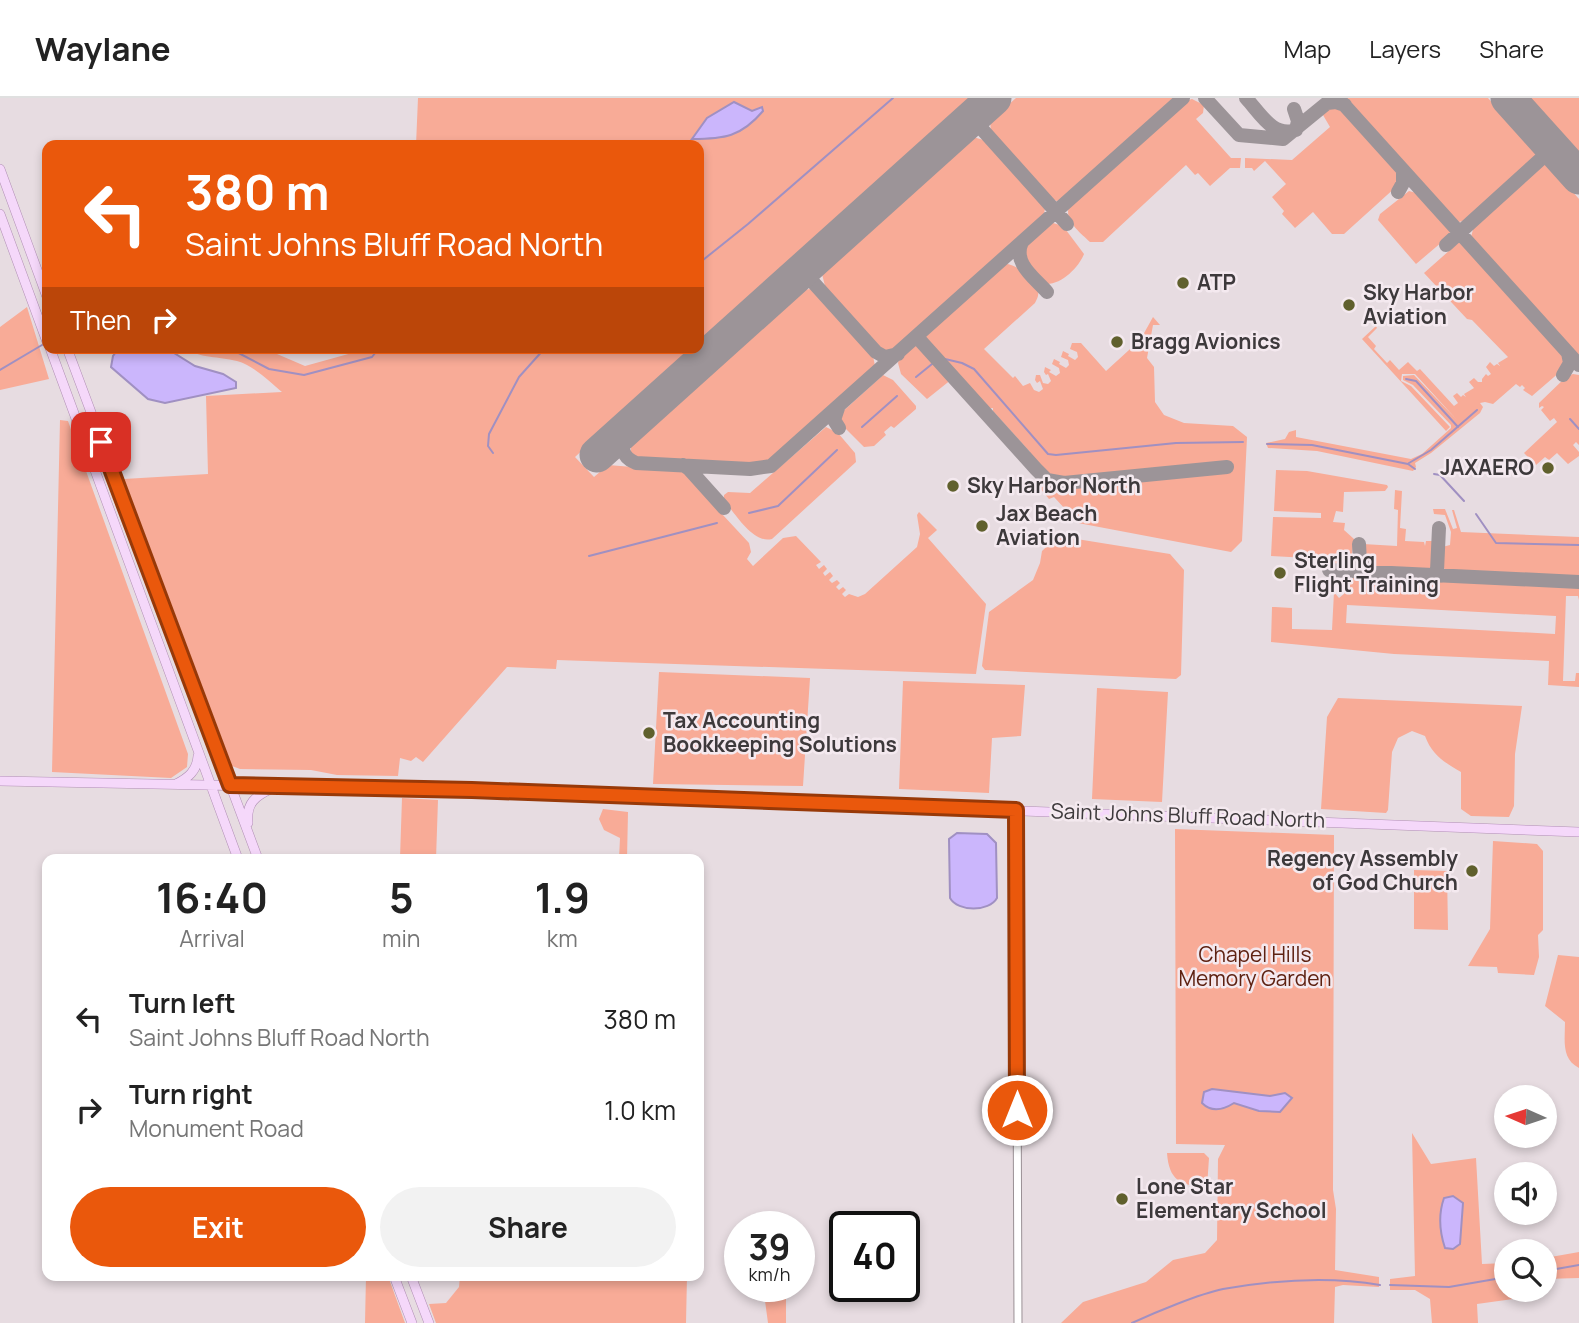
<!DOCTYPE html>
<style>
body{margin:0;font-family:Manrope,sans-serif;background:#f2f2f2;color:#222;height:100vh;display:flex;flex-direction:column;font-size:26px;white-space:nowrap}
*{box-sizing:border-box;margin:0}
p{font-size:23px;color:#767676}
.icon{flex:none;width:38px;height:38px;fill:none;stroke:currentColor;stroke-width:2;stroke-linecap:round;stroke-linejoin:round}
.map{position:relative;flex:1;overflow:hidden}
.side{position:absolute;left:42px;top:756px;width:662px;height:427px;display:flex;flex-direction:column;background:#fff;border-radius:14px;box-shadow:0 4px 10px #0003}
.side>*{flex:none}
.hud{position:absolute;left:42px;top:42px;width:662px;height:214px;border-radius:14px;box-shadow:0 4px 10px #0003;background:#ea580c;color:#fff;overflow:hidden}
.needle{width:46px;rotate:273deg}
.buttons{position:absolute;left:1494px;top:987px;display:grid;gap:14px}
.buttons a{display:grid;place-items:center;width:63px;height:63px;border-radius:50%;background:#fff;box-shadow:0 4px 10px #0003;font-size:35px}
.speed{position:absolute;left:724px;top:1113px;display:flex;gap:14px;font-size:35px;font-weight:700;text-align:center}
.speed>*{display:grid;place-content:center;width:91px;height:91px;border-radius:50%;background:#fff;box-shadow:0 4px 10px #0003;line-height:1}
.speed small{font-size:18px;font-weight:400}
.speed .limit{border:4px solid #111;border-radius:10px;background:#fff;color:#111}
.pin{position:absolute;display:grid;place-items:center;width:60px;height:60px;color:#fff;margin:-30px;border-radius:14px;box-shadow:0 4px 10px #0006}
.me{position:absolute;width:77px;margin:-38px;rotate:0deg;stroke-linejoin:round;filter:drop-shadow(0 0 5px #0008)}
.turn{display:flex;align-items:center;gap:24px;height:147px;padding:0 28px;font-size:32px}
.turn .icon{width:91px;height:91px;stroke-width:2.5}
.turn b{display:block;font-size:49px;line-height:60px}
.then{display:flex;align-items:center;height:66px;padding:0 28px;background:#0003;gap:14px;font-size:26px}
.eta{display:flex;justify-content:space-evenly;align-items:center;height:119px;text-align:center}
.eta b{font-size:42px;font-weight:700;line-height:49px}
.action{display:flex;gap:14px;margin-top:auto;padding:14px 28px}
.action a{flex:1;height:80px;border-radius:42px;background:#ea580c;color:#fff;font-size:28px;font-weight:700;line-height:80px;text-align:center}
.action a+a{background:#f2f2f2;color:#222}
ul{padding:0;list-style:none}
li{display:flex;align-items:center;gap:21px;height:91px;padding:0 28px}
li div{flex:1}
li b{display:block;font-size:26px}
li em{font-style:normal}
header{display:flex;align-items:center;gap:42px;box-sizing:border-box;height:98px;padding:0 35px;background:#fff;border-bottom:2px solid #e0e0e0}
header strong{font-size:33px}
nav{display:flex;gap:38px;margin-inline-start:auto;font-size:24px}
.map>svg:first-child{display:block}
.green{fill:#f8ab97;fill-rule:evenodd}
.water{fill:#cbb6fc;stroke:#a090c2;stroke-width:2}
.lines{fill:none;stroke-linecap:round;stroke-linejoin:round}
.stream{stroke:#a090c2;stroke-width:2}
.taxiway{stroke:#9c9498;stroke-width:14}
.runway{stroke:#9c9498;stroke-width:35}
.minor-casing{stroke:#9a9095;stroke-width:9}
.major-casing{stroke:#b18fb5;stroke-width:10}
.minor{stroke:#fff;stroke-width:7}
.major{stroke:#f5d8fa;stroke-width:9}
.route-casing{stroke:#983908;stroke-width:18}
.route{stroke:#ea580c;stroke-width:12}
.poi-dot{fill:#60602d;stroke:#f4e9ef;stroke-width:2.5}
.labels{text-anchor:middle;stroke-width:5;stroke-linejoin:round;paint-order:stroke}
.poi-label{font-size:21px;font-weight:bold;fill:#3d393b;stroke:#f4e9ef;text-anchor:start}
.street-label{font-size:21px;fill:#3d393b;stroke:#f4e9ef}
.park-label{font-size:21px;fill:#5e2111;stroke:#f4e9ef}
</style>
<header>
<strong>Waylane</strong>
<nav><a>Map</a><a>Layers</a><a>Share</a></nav>
</header>
<div class="map">
<svg width="1579" height="1225" viewBox="0 0 1579 1225">
<rect width="100%" height="100%" fill="#e7dce1"/>
<path class="green" d="M418 0H972L698 247V47H416Z
M1016 0H1176L1064 101 1057 103 1050 101 991 34 990 23Z
M1344 0H1488L1535 53 1536 59 1469 121 1459 124 1454 122Z
M1528 0H1579V57Z
M1192 1 1204 7 1203 15 1196 21 1231 60H1241L1240 70H1230L1210 88 1198 75 1195 77 1186 67 1103 144H1090C1080 134 1064 123 1069 108L1186 3Z
M1334 8 1344 13 1397 71 1399 78 1397 88 1344 136H1332L1313 114 1295 130 1282 116 1284 113 1272 99 1286 86 1265 63 1254 73 1252 70H1245V60L1292 62 1330 29 1323 17 1327 10Z
M973 39 987 43 1043 106 1045 111 1043 119 898 250 892 253H884L826 192 822 176Z
M1543 67H1549L1579 101V261L1471 139 1474 128Z
M1409 93 1420 96 1451 132 1449 138 1416 166 1378 122 1380 116Z
M1053 125 1063 128 1084 156C1079 169 1062 186 1047 186L1025 162 1023 156 1027 145Z
M1459 144 1464 146 1564 256 1565 264 1561 273 1532 298 1523 292 1525 290 1522 287 1520 289 1516 286 1493 306 1485 304 1480 305 1483 309 1480 315 1431 355 1415 365 1416 369 1413 373 1317 353 1268 350 1266 345 1285 341 1289 334 1296 332V339L1411 361 1422 356 1451 330V327L1413 287 1403 282V278L1414 277 1457 322 1415 276H1402L1401 283 1411 288 1450 329 1446 333 1362 241 1376 228 1377 230 1368 239 1376 248 1374 251 1387 265 1390 262 1399 272 1408 264 1417 273 1420 271 1454 308 1458 305 1453 298 1457 295 1461 299 1463 297 1466 299 1464 296 1474 290 1469 284 1474 280 1478 284H1482V281L1486 276 1488 278 1491 276 1486 269 1490 264 1494 268 1497 266 1500 268 1498 265 1508 259 1472 222 1467 221 1424 175Z
M1006 166C1017 166 1035 182 1038 193 1039 198 1037 201 1035 205L984 251 1013 280 1015 278 1023 288 1030 285 1034 292 1039 294 1043 291 1040 283 1037 285 1035 282 1036 277H1040L1043 285 1048 286 1051 283 1048 276 1046 277 1044 274 1045 269 1051 272 1049 274 1056 278 1060 275 1059 270 1052 266 1054 261 1060 264 1059 266 1066 270 1069 267 1068 262 1061 259 1063 253 1069 256 1068 258 1075 262 1078 259 1077 254 1070 251 1072 245H1081L1106 273 1140 242 1144 244 1147 240 1143 237 1153 219 1160 227H1153L1147 260 1154 269 1155 304 1164 317 1184 325 1233 328 1247 339 1242 443 1231 454 1078 425 1054 399 1049 401 1039 389H1065L1227 373V365L1110 377 1043 381 1036 378 1021 363 1030 354 993 313V310L987 311 957 277 927 301 901 276 898 265 900 259Z
M810 191 815 193 873 258 875 268 862 282 773 363 766 366 636 360 631 354V347L804 192Z
M27 209 49 281 0 292V229Z
M184 250H263L305 268 370 250H694L575 359 594 379 608 367 682 373 749 445 751 454 747 461 753 468 783 440 796 438 821 464 816 467 819 471 824 467 827 471 823 475 825 478 830 474 833 478 829 482 832 485 837 482 840 485 836 489 839 492 843 489 846 492 842 496 845 499 849 496 858 499 865 496 917 449 920 436 917 417 919 414 937 432 928 440 986 506 976 576 557 562 556 571 507 569 423 664 416 659 411 663 400 660 398 678 337 677 311 672 240 671 232 668 124 381 208 376 206 298 282 294C270 284 253 267 237 263 217 258 203 261 184 250Z
M1573 276 1579 277V347L1576 344 1573 347 1579 354V358L1568 366 1557 355 1549 362 1545 359 1536 367 1524 355 1557 324 1554 320 1550 323 1541 312 1544 309 1542 308 1539 310V305L1566 279Z
M883 277 893 282 916 308V311L894 330 891 328 884 334 886 337 874 348 864 349 841 326 840 316Z
M60 322 68 323 188 656 187 669 171 680 52 674Z
M826 329 838 335 855 355 856 364 772 441C753 446 736 416 724 403V397L728 394 750 395Z
M1276 372 1307 373 1387 387 1388 389 1385 393 1344 394 1343 414 1336 413 1333 424 1345 425 1344 432 1354 441 1351 463 1346 467 1330 468H1327V461L1271 458 1273 419 1321 420V415L1274 413Z
M1395 392 1402 393 1400 430 1406 431 1405 443 1424 444 1425 448 1426 443H1432L1435 448 1434 466 1431 472C1416 474 1377 474 1365 465L1363 446 1397 448 1398 412 1394 411Z
M1433 411H1445L1453 431 1457 430 1452 412H1454L1461 434 1579 439V480L1446 473 1441 466 1442 449 1450 447 1451 434 1445 417 1434 416Z
M1058 438 1170 456 1184 472 1181 577 1176 581 985 572 982 568 989 514 1033 482 1040 465 1042 453Z
M1348 477 1579 488V502L1578 498H1566L1563 583H1575L1576 575H1579V589L1548 587 1549 563 1394 556 1271 544 1272 509H1275L1292 510V531L1332 532 1334 494 1339 500 1345 495 1340 488 1347 482ZM1347 507 1556 518 1555 536 1346 525Z
M659 574 810 580 803 688 653 686Z
M903 583 1025 587 1021 638 992 640 989 695 899 691Z
M1097 590 1168 594 1162 704 1092 701Z
M1338 600 1522 608 1515 656 1514 708 1509 719 1471 718 1461 711V674C1444 664 1432 657 1425 638L1412 633 1398 640 1392 654 1388 712 1386 715 1321 711 1327 619Z
M402 700 438 702 436 761 400 760Z
M603 711 628 714 627 761H619L620 740 604 732 599 721Z
M1175 731 1334 737 1333 1092 1336 1111 1335 1172 1379 1179V1189L1343 1187 1335 1189 1334 1225H1061L1083 1204 1146 1184 1173 1162 1205 1155 1217 1142 1218 1061 1225 1047 1176 1046ZM1212 991 1270 998 1284 995 1259 1013 1234 1005 1228 1009H1222Z
M1493 743 1537 746 1543 753V832L1538 837 1539 859 1534 877 1498 875 1497 869 1468 868 1490 831Z
M1414 772 1447 773 1448 832 1414 831Z
M1558 857 1579 859V970C1561 961 1565 942 1565 924L1545 908Z
M1412 1035 1431 1066 1476 1060 1482 1166 1507 1165V1192H1512L1513 1201 1477 1206 1478 1225H1432L1430 1201 1415 1192H1390V1181L1415 1178Z
M1167 1055H1204L1209 1060 1207 1089C1180 1088 1169 1082 1167 1055Z
M1579 1154V1180L1545 1181V1160Z
M366 1178H388L405 1225H365Z
M460 1178H687L686 1225H436L429 1206 446 1205 459 1189Z
M763 1188H786V1225H768Z"/>
<path class="water" d="M734 4 752 13 762 9 763 13C741 39 724 41 692 41L707 20Z
M119 250H166L195 268 223 276 236 284V290L165 305 148 301 111 269 113 258Z
M957 735 987 736 996 745 997 800C989 814 958 814 950 800L949 741Z
M1212 991 1270 998 1285 995 1292 1000 1280 1014 1259 1013 1234 1005C1223 1012 1212 1015 1202 1005L1204 994Z
M1453 1098 1463 1105 1460 1146 1453 1151 1445 1150C1439 1132 1438 1117 1444 1100Z"/>
<g class="lines">
<path class="stream" d="M698 166 748 126 893 0
M229 250 269 271 304 277 372 259 379 250
M945 261 962 265 974 271 1048 356 1056 357 1176 345 1243 344
M0 272 42 247
M916 279 932 266
M1406 281 1416 283 1458 329
M1570 321 1579 331
M862 329 897 298
M1267 346 1312 347 1408 366 1415 371
M493 355 488 348 489 336 519 279 545 250
M1409 365 1431 352 1477 312
M1434 376 1440 377 1464 403
M749 415 778 408 837 352
M1476 416 1496 445 1579 447
M589 458 717 425
M1545 1173 1579 1167
M1390 1187 1449 1189 1507 1179
M1132 1225C1156 1214 1199 1196 1223 1191 1274 1182 1329 1178 1380 1187"/>
<path class="taxiway" d="M1205 0 1239 37 1283 41 1327 5 1336 4 1345 7
M1246 0C1260 15 1273 40 1296 32L1298 23 1294 11
M1338 0 1579 267
M972 20 1067 126
M1398 94 1403 85V72
M1022 144C1012 165 1035 180 1047 194
M1446 147 1553 50
M802 172 876 254 885 259 898 256
M917 239 1036 371 1047 382 1064 385 1227 369
M1563 277 1570 265 1568 255
M838 310 834 322 839 330
M625 332C621 346 620 359 636 365L750 371 771 368 1183 0
M683 367 689 371 724 410
M1439 430 1437 473 1441 478
M1359 446 1360 464 1369 474 1375 475
M1329 472 1579 484"/>
<path class="runway" d="M1508 0 1579 79
M597 357 994 0"/>
<g class="minor-casing">
<path id="minor" d="M1016 712 1018 1225"/>
</g>
<g class="major-casing">
<path id="major" d="M0 71 47 199
M0 116 47 244
M50 250 238 761
M67 250 258 761
M0 683 472 692 1579 734
M176 686C188 680 197 673 198 658
M248 725C246 705 255 698 273 690
M394 1178 412 1225
M411 1178 429 1225"/>
</g>
<use href="#minor" class="minor"/>
<use href="#major" class="major"/>
</g>
<g class="lines">
<g class="route-casing">
<path id="route" d="M101 344 230 687 472 692 1016 712 1017 1012"/>
</g>
<use href="#route" class="route"/>
</g>
<g class="poi-dot">
<circle cx="1183" cy="185" r="7"/>
<circle cx="1349" cy="207" r="7"/>
<circle cx="1117" cy="244" r="7"/>
<circle cx="1548" cy="370" r="7"/>
<circle cx="953" cy="388" r="7"/>
<circle cx="982" cy="428" r="7"/>
<circle cx="1280" cy="475" r="7"/>
<circle cx="649" cy="635" r="7"/>
<circle cx="1472" cy="773" r="7"/>
<circle cx="1122" cy="1101" r="7"/>
</g>
<g class="labels">
<g class="poi-label">
<text x="1197" y="192">ATP</text>
<text x="1363" y="202">Sky Harbor<tspan x="1363" dy="24">Aviation</tspan></text>
<text x="1131" y="251">Bragg Avionics</text>
<text x="1534" y="377" text-anchor="end">JAXAERO</text>
<text x="967" y="395">Sky Harbor North</text>
<text x="996" y="423">Jax Beach<tspan x="996" dy="24">Aviation</tspan></text>
<text x="1294" y="470">Sterling<tspan x="1294" dy="24">Flight Training</tspan></text>
<text x="663" y="630">Tax Accounting<tspan x="663" dy="24">Bookkeeping Solutions</tspan></text>
<text x="1458" y="768" text-anchor="end">Regency Assembly<tspan x="1458" dy="24">of God Church</tspan></text>
<text x="1136" y="1096">Lone Star<tspan x="1136" dy="24">Elementary School</tspan></text>
</g>
<g class="street-label">
<text transform="translate(1188 718) rotate(2)" y="7">Saint Johns Bluff Road North</text>
</g>
<g class="park-label">
<text x="1255" y="864">Chapel Hills<tspan x="1255" dy="24">Memory Garden</tspan></text>
</g>
</g>
</svg>
<div class="buttons">
<a><svg class="needle" viewBox="-14 -14 28 28"><path d="M0-13l5 13h-10z" fill="#e53935"/><path d="M0 13l5-13h-10z" fill="#767676"/></svg></a>
<a><svg class="icon" aria-label="sound" viewBox="0 0 24 24"><path d="M4 9h4l5-4v14l-5-4H4zM17 9q2 3 0 6"/></svg></a>
<a><svg class="icon" aria-label="search" viewBox="0 0 24 24"><circle cx="10" cy="10" r="6"/><path d="M15 15l6 6"/></svg></a>
</div>
<div class="speed"><div>39<small>km/h</small></div><div class="limit">40</div></div>
<div class="pin" style="left:101px;top:344px;background:#d93025"><svg class="icon" aria-label="arrive" viewBox="0 0 24 24"><path d="M6 21V4h12l-3 4 3 4H6"/></svg></div>
<svg class="me" style="left:1017px;top:1012px" viewBox="-20 -20 40 40"><circle r="17" fill="#ea580c" stroke="#fff" stroke-width="3"/><path d="M0-11L8 9 0 5-8 9z" fill="#fff"/></svg>
<div class="hud">
<div class="turn"><svg class="icon" aria-label="left" viewBox="0 0 24 24"><path d="M17 20v-9H6M10 6l-5 5 5 5"/></svg><div><b>380 m</b>Saint Johns Bluff Road North</div></div>
<div class="then">Then<svg class="icon" aria-label="right" viewBox="0 0 24 24"><path d="M7 20v-9h11M14 6l5 5-5 5"/></svg></div>
</div>
<section class="side">
<div class="eta">
<div><b>16:40</b><p>Arrival</p></div>
<div><b>5</b><p>min</p></div>
<div><b>1.9</b><p>km</p></div>
</div>
<ul>
<li><svg class="icon" aria-label="left" viewBox="0 0 24 24"><path d="M17 20v-9H6M10 6l-5 5 5 5"/></svg><div><b>Turn left</b><p>Saint Johns Bluff Road North</p></div><em>380 m</em></li>
<li><svg class="icon" aria-label="right" viewBox="0 0 24 24"><path d="M7 20v-9h11M14 6l5 5-5 5"/></svg><div><b>Turn right</b><p>Monument Road</p></div><em>1.0 km</em></li>
</ul>
<div class="action"><a>Exit</a><a>Share</a></div>
</section>
</div>
